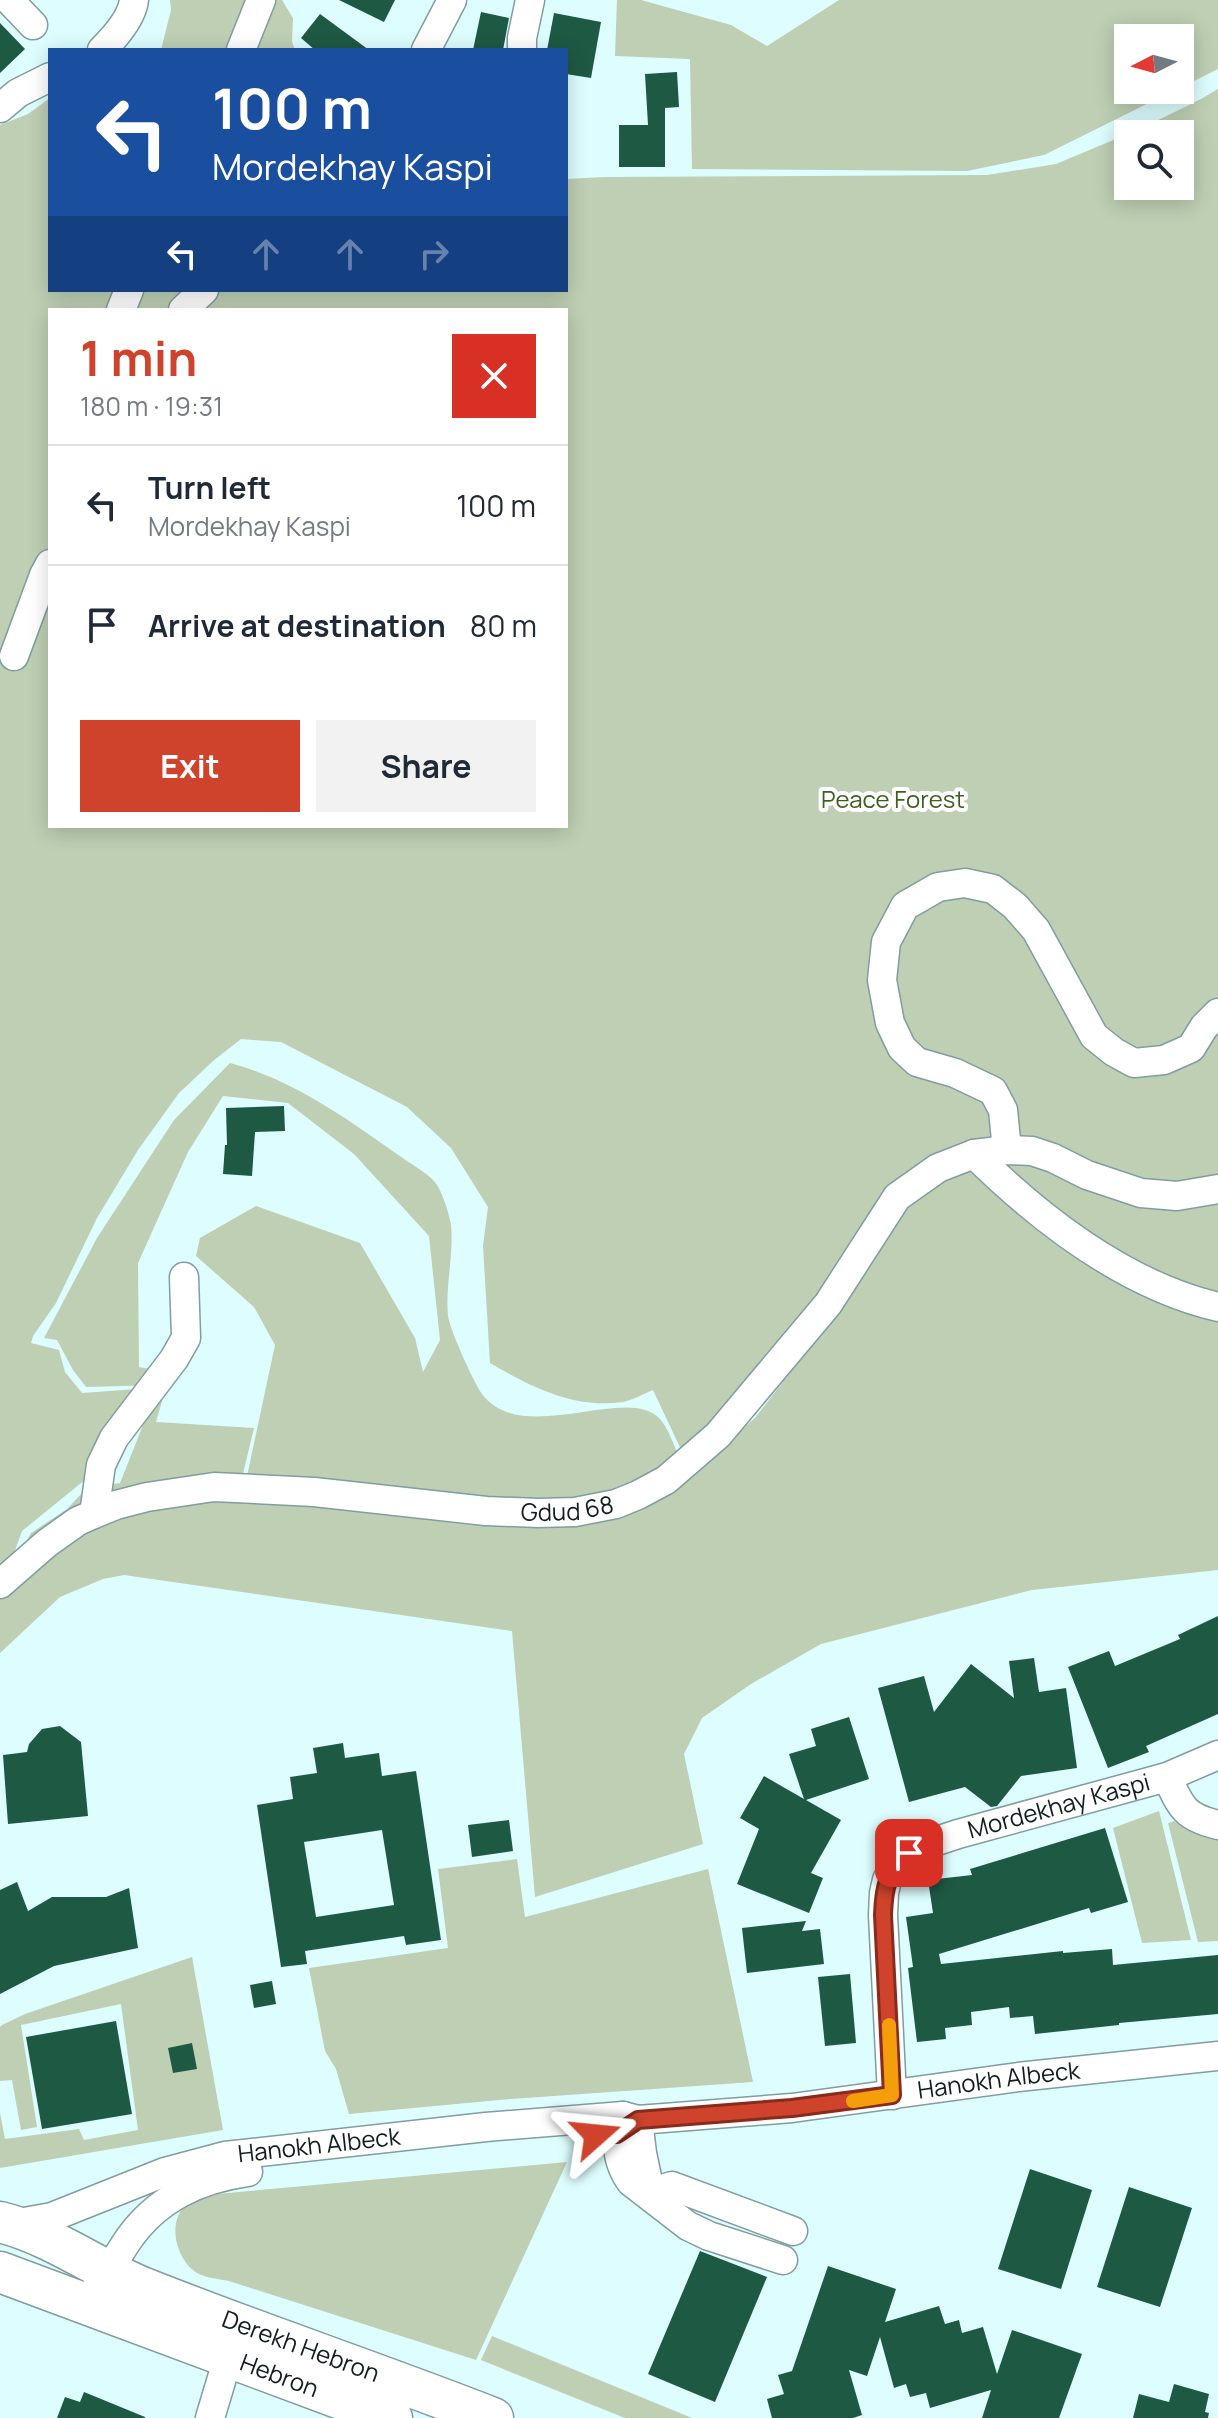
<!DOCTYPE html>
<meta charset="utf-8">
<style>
body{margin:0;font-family:Manrope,sans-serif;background:#f2f2f3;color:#1f2937;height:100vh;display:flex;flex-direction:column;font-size:30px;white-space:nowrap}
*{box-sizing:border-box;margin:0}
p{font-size:26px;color:#747a83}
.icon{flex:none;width:44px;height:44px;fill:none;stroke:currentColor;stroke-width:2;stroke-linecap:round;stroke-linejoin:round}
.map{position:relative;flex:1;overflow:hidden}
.details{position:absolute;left:48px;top:308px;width:520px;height:520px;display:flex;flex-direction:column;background:#fff;border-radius:0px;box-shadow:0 4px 20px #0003}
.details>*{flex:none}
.top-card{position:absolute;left:48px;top:48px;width:520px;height:244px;border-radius:0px;box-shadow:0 4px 20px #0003;background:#1a4fa0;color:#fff;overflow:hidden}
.needle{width:52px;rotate:264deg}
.fabs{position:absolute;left:1114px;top:24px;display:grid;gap:16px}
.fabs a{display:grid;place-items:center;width:80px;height:80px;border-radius:0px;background:#fff;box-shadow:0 4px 20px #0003;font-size:40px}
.pin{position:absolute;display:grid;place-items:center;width:68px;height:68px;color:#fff;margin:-34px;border-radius:16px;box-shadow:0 4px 12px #0006}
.me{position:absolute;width:88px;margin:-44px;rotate:72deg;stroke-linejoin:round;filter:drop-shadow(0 0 6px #0008)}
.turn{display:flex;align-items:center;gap:28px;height:168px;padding:0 32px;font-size:36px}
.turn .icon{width:104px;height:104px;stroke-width:2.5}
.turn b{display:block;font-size:56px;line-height:68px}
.lanes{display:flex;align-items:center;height:76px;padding:0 32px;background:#0003;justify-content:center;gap:40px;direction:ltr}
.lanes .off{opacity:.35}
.round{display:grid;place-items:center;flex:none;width:84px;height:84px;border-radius:0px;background:#f2f2f3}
.headline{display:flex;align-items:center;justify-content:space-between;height:136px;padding:0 32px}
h1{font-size:48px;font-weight:700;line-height:60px;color:#cf432c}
.button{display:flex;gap:16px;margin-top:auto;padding:16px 32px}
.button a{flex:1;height:92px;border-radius:0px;background:#cf432c;color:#fff;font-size:32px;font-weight:700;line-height:92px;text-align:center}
.button a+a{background:#f2f2f3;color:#1f2937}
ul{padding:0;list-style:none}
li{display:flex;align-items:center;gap:24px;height:120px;padding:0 32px;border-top:2px solid #e0e1e3}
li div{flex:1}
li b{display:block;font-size:30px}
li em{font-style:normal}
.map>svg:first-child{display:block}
.green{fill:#becfb3;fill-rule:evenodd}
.building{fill:#1e5944;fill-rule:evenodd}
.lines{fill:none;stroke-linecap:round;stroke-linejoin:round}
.minor-casing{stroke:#809d9f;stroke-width:31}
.highway-casing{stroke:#809d9f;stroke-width:43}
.minor{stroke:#fff;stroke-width:28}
.highway{stroke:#fff;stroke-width:40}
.route-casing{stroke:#872c1d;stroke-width:20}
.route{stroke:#cf432c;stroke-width:14}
.slow{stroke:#f59e0b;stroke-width:14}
.labels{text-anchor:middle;stroke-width:8;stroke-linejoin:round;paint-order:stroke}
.park-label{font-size:24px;fill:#3e601f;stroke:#fff}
.street-label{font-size:24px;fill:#121e1e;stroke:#fff}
</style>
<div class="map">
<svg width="1218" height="2418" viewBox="0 0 1218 2418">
<rect width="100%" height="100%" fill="#ddfdfe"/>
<path class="green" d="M170 0H282L293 18 292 42 295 50H161L171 10Z
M617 0H641L731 25 767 46 839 0H1218V69L1180 88V38H1128V90H1175L1044 155 967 171 692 169 690 59 615 56Z
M1218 89V1192L1160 1183 1098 1163 1034 1146 915 1168 855 1254 685 1458 653 1390C643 1394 633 1400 623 1402 574 1409 531 1387 490 1363L483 1246 488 1207 451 1148 407 1107 281 1042 241 1039 213 1061 179 1093 138 1150 97 1218 56 1303 33 1336 31 1343 59 1350 65 1372 82 1393 151 1388 121 1456 110 1476 86 1479 22 1531 14 1553 0 1570V125L28 114 50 98V290H566V179L605 177 987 175 1056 164 1142 128 1201 99ZM1128 134H1180V186H1128ZM50 310H566V826H50Z
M230 1063C294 1080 350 1121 404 1159 414 1166 431 1175 437 1185 443 1195 449 1213 451 1225 454 1255 445 1286 448 1316 450 1330 473 1381 482 1394 523 1448 627 1383 660 1419 668 1428 674 1445 679 1457L614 1499 560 1503 494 1502 412 1488 246 1481 275 1345 254 1307 196 1256 200 1238 256 1206 360 1243 415 1338 423 1372 440 1340 429 1236 354 1154 288 1103 223 1096 188 1152 138 1263 139 1367 170 1373 156 1422 254 1428 238 1494 435 1516 507 1521 573 1519 649 1503 692 1472 755 1418 832 1318 895 1215 927 1186 954 1171 1000 1157 1023 1159 1134 1201 1179 1205 1218 1194V1570L1032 1590 821 1644 751 1684 702 1718 684 1754 703 1844 535 1897 512 1631 124 1575 103 1579 60 1597 0 1653V1593L31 1533 67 1509 87 1488 120 1483 159 1385 86 1387 73 1370 57 1340 44 1338 97 1238 174 1120Z
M1159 1811 1191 1940 1142 1943 1113 1828Z
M1174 1821 1198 1834 1218 1835V1941L1198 1942 1168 1823Z
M517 1859 525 1917 708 1869 753 2082 511 2099 349 2114 336 2069 325 2051 309 1968 448 1948 438 1869Z
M192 1957 223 2130 0 2168V2113L5 2139 79 2129 84 2140 138 2130 121 2004 21 2025 37 2127 21 2130 12 2080 0 2081V2027L2 2025 25 2014Z
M567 2162 476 2360 229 2281C220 2279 207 2278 199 2274 178 2263 167 2227 183 2208 191 2199 206 2197 217 2194Z
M492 2336 692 2418H625L481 2360Z"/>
<path class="building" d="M339 0H395L384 22Z
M481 12 509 18 503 50H473Z
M554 13 601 22 591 78 566 74V50H547Z
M320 14 369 50H315L301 38Z
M0 23 25 49 0 73Z
M677 72 679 107 665 108V167H619V125H648L645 74Z
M284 1106 285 1131 255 1132 252 1176 223 1174 225 1145H227L226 1108Z
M1218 1616V1714L1146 1746 1149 1752 1108 1768 1068 1667 1109 1651 1115 1666 1180 1639 1178 1635Z
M1034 1658 1039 1692 1066 1688 1077 1768 1021 1776 997 1806 991 1807 965 1787 909 1802 878 1688 924 1676 934 1712 971 1664 1014 1698 1009 1661Z
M849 1717 869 1779 806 1800 841 1820 811 1873 823 1878 809 1913 737 1884 759 1829 740 1818 764 1776 804 1799 789 1754 816 1746 811 1729Z
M60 1726 81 1742 88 1816 8 1824 3 1755 27 1752 29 1744 42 1729Z
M343 1743 345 1758 379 1753 382 1776 416 1771 441 1940 406 1945 404 1936 305 1951 307 1964 281 1967 257 1805 293 1799 290 1777 317 1773 313 1748ZM382 1830 394 1905 316 1917 304 1842Z
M509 1820 513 1851 472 1857 468 1825Z
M1105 1828 1128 1902 1091 1913 1089 1908 939 1954 941 1964 1063 1951V1953L1112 1949 1113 1965 1218 1955V2014L1119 2023V2025L1035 2034 1033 2016 1010 2018 1009 2007 971 2012 972 2025 945 2028 946 2039 917 2042 908 1968 913 1967 906 1917 933 1913 928 1880 972 1875 970 1869Z
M17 1882 28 1911 52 1897H106L129 1888 138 1948 54 1966 0 1994V1890Z
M806 1921 802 1931 820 1929 824 1964 747 1973 742 1928Z
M850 1974 856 2043 825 2046 818 1977Z
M272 1981 276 2004 254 2008 250 1985Z
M116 2021 132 2114 42 2129 26 2037Z
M192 2043 197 2069 173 2073 168 2048Z
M1030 2169 1092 2190 1061 2289 998 2269Z
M1129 2187 1192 2208 1160 2307 1097 2287Z
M700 2251 767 2277 715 2402 648 2374Z
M828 2266 896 2289 885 2322 939 2306 945 2324 959 2320 962 2333 983 2327 997 2374 1012 2330 1082 2354 1059 2418H982L991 2390 930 2408 926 2393 910 2397 906 2384 894 2388 880 2337 867 2376 849 2370 862 2415 853 2418H772L767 2399 784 2394 778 2375 792 2371Z
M1174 2384 1209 2394 1205 2412 1209 2413 1208 2418H1133L1139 2394 1169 2402Z
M84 2392 145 2417V2418H57L65 2397 80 2402Z"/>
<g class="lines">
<g class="minor-casing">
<g id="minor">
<path d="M9 0 33 25"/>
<path d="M102 50C115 37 132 18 134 0"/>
<path d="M241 50 261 0"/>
<path d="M426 50 452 0"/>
<path d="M522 50V38L530 0"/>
<path d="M0 108 18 93 50 77"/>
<path d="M121 310 129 290"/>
<path d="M183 310 204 290"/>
<path d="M14 656 44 575 50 564"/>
<path d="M1007 1150 1003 1110 993 1091 955 1073 917 1062 902 1048 890 1023 882 980 886 942 905 906 938 887 965 883 993 889 1015 906 1036 930 1094 1036 1114 1052 1134 1063 1164 1060 1191 1048 1204 1027 1218 1013"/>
<path d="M974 1154C1041 1220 1125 1285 1218 1307"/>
<path d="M94 1514 101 1465 114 1438 174 1359 186 1338 184 1277"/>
<path id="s1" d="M0 1584 47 1543 78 1521 94 1514 116 1505 147 1497 214 1487 314 1492 486 1511 538 1513 575 1512 616 1504 638 1495 666 1480 718 1435 828 1304 897 1197 938 1168 974 1154 1007 1150 1032 1151 1053 1158 1087 1175 1141 1193 1177 1196 1218 1189"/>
<path d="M1167 1777C1181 1807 1184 1817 1218 1825"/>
<path id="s2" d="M892 2095 883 1915 884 1893 887 1880 895 1866 909 1853 925 1845 958 1834 1167 1777 1218 1755"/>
<path d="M623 2116C615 2139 616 2161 631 2182L688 2226 709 2236 783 2260"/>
<path d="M638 2120 642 2153 651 2196"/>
<path d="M651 2196 659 2190 672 2186 793 2231"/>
<path id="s3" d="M13 2224 52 2217 165 2172 225 2156 486 2127 623 2116 638 2120 792 2108 1018 2077 1218 2056"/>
<path d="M97 2286C109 2271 118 2255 128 2240 157 2198 199 2179 248 2172"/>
<path d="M210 2418 228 2358"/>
</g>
</g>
<g class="highway-casing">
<g id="highway">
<path id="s4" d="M0 2222C52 2235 95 2268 144 2288 260 2334 378 2373 493 2418"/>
<path id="s5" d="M0 2272 392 2418"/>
</g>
</g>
<use href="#minor" class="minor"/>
<use href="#highway" class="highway"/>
</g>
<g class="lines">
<g class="route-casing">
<path id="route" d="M596 2135 617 2134 638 2120 792 2108 892 2095 883 1915C884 1886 887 1873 909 1853"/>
</g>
<use href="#route" class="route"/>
<path class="slow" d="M853 2101 892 2095 889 2025"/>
</g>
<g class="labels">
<g class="park-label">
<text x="893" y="808">Peace Forest</text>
</g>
<g class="street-label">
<text dy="8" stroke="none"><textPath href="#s1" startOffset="596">Gdud 68</textPath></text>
<text dy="8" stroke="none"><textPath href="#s2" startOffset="408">Mordekhay Kaspi</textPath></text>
<text dy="8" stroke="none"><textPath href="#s3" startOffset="1002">Hanokh Albeck</textPath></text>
<text dy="8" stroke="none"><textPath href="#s3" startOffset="318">Hanokh Albeck</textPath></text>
<text dy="8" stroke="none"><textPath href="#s4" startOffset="326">Derekh Hebron</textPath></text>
<text dy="8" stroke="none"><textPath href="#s5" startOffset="298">Hebron</textPath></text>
</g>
</g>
</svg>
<div class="fabs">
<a><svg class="needle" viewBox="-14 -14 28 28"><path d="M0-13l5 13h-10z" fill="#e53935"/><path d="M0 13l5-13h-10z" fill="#747a83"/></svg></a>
<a><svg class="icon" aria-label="search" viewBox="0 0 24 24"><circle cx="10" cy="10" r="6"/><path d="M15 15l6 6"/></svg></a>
</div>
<div class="pin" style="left:909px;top:1853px;background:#d93025"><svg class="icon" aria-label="arrive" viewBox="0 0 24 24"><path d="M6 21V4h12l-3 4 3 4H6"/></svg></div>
<svg class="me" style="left:596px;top:2135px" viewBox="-20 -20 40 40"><path d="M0-17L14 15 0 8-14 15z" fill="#cf432c" stroke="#fff" stroke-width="4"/></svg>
<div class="top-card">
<div class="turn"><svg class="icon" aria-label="left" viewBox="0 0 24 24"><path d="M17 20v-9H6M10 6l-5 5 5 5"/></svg><div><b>100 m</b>Mordekhay Kaspi</div></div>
<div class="lanes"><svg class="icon" aria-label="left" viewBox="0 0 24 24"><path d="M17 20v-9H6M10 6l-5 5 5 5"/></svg><svg class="icon off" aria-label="ahead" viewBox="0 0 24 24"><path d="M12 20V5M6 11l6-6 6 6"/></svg><svg class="icon off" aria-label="ahead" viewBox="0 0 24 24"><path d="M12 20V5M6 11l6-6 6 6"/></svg><svg class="icon off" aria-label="right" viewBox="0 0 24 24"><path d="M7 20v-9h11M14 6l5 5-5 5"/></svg></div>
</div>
<section class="details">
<div class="headline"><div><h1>1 min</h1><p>180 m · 19:31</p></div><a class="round" style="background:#d93025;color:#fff"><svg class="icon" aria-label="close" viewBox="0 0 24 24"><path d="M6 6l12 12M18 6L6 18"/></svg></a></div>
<ul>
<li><svg class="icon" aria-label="left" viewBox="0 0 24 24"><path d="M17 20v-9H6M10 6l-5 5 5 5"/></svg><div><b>Turn left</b><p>Mordekhay Kaspi</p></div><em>100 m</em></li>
<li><svg class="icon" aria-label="arrive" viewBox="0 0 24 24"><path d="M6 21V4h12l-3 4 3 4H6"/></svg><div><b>Arrive at destination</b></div><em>80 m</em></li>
</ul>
<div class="button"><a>Exit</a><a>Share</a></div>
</section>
</div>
